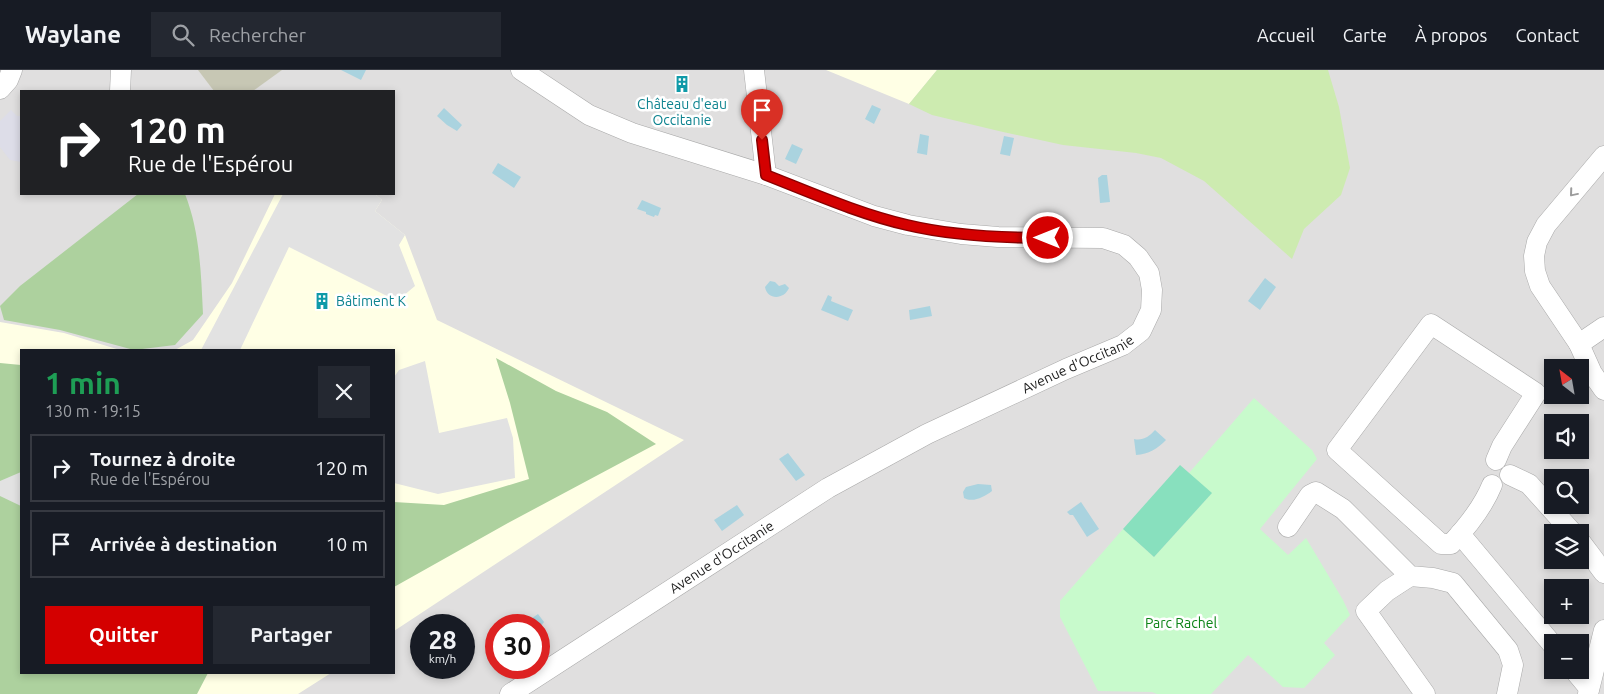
<!DOCTYPE html>
<html lang="fr">
<meta charset="utf-8">
<style>
body{margin:0;font-family:Ubuntu,sans-serif;background:#242831;color:#f1f3f6;height:100vh;display:flex;flex-direction:column;font-size:19px;white-space:nowrap}
*{box-sizing:border-box;margin:0}
p{font-size:16px;color:#9ea1a6}
.icon{flex:none;width:28px;height:28px;fill:none;stroke:currentColor;stroke-width:2;stroke-linecap:round;stroke-linejoin:round}
.map{position:relative;flex:1;overflow:hidden}
.side{position:absolute;left:20px;top:279px;width:375px;height:325px;display:flex;flex-direction:column;background:#171b24;border-radius:0px;box-shadow:0 2px 8px #0003}
.side>*{flex:none}
.top-card{position:absolute;left:20px;top:20px;width:375px;height:105px;border-radius:0px;box-shadow:0 2px 8px #0003;background:#202124;color:#fff;overflow:hidden}
.needle{width:32px;rotate:329deg}
.buttons{position:absolute;left:1544px;top:289px;display:grid;gap:10px}
.buttons a{display:grid;place-items:center;width:45px;height:45px;border-radius:0px;background:#171b24;box-shadow:0 2px 8px #0003;font-size:25px}
.speed{position:absolute;left:410px;top:544px;display:flex;gap:10px;font-size:25px;font-weight:700;text-align:center}
.speed>*{display:grid;place-content:center;width:65px;height:65px;border-radius:50%;background:#171b24;box-shadow:0 2px 8px #0003;line-height:1}
.speed small{font-size:12px;font-weight:400}
.speed .limit{border:8px solid #d22;background:#fff;color:#111}
.pin{position:absolute;display:grid;place-items:center;width:42px;height:42px;color:#fff;margin:-51px -21px;border-radius:50% 50% 50% 0;rotate:-45deg;box-shadow:0 0 5px #0007}
.pin .icon{rotate:45deg}
.me{position:absolute;width:55px;margin:-28px;rotate:270deg;stroke-linejoin:round;filter:drop-shadow(0 0 4px #0008)}
.turn{display:flex;align-items:center;gap:18px;height:105px;padding:0 25px;font-size:22px}
.turn .icon{width:65px;height:65px;stroke-width:2.5}
.turn b{display:block;font-size:35px;line-height:42px}
.round{display:grid;place-items:center;flex:none;width:52px;height:52px;border-radius:0px;background:#242831}
.headline{display:flex;align-items:center;justify-content:space-between;height:85px;padding:0 25px}
h1{font-size:30px;font-weight:600;line-height:38px;color:#1e9e55}
.cta{display:flex;gap:10px;margin-top:auto;padding:10px 25px}
.cta a{flex:1;height:58px;border-radius:0px;background:#d40000;color:#fff;font-size:20px;font-weight:600;line-height:58px;text-align:center}
.cta a+a{background:#242831;color:#f1f3f6}
ul{padding:0;list-style:none}
li{display:flex;align-items:center;gap:15px;height:68px;margin:0 10px 8px;padding:0 15px;border:2px solid #363941;border-radius:0px}
li div{flex:1}
li b{display:block;font-size:19px}
li em{font-style:normal}
header{display:flex;align-items:center;gap:30px;box-sizing:border-box;height:70px;padding:0 25px;background:#171b24;border-bottom:1px solid #363941}
header strong{font-size:24px}
nav{display:flex;gap:28px;margin-inline-start:auto;font-size:18px}
.search{width:350px;height:45px;background:#242831;display:flex;align-items:center;gap:12px;box-sizing:border-box;padding:0 18px;border-radius:0px;color:#9ea1a6;font-size:19px}
.map>svg:first-child{display:block}
.residential{fill:#e0dfdf;fill-rule:evenodd}
.education{fill:#ffffe5}
.construction{fill:#c7c7b4}
.grass{fill:#cdebb0}
.forest{fill:#add19e}
.park{fill:#c8facc}
.pitch{fill:#88e0be}
.parking{fill:#e2e2e2}
.plaza{fill:#dddde8}
.water{fill:#aad3df}
.lines{fill:none;stroke-linecap:round;stroke-linejoin:round}
.minor-casing{stroke:#a9a9a9;stroke-width:21}
.minor{stroke:#fff;stroke-width:20}
.oneway{stroke:#9c9c9c}
.route-casing{stroke:#8a0000;stroke-width:12}
.route{stroke:#d40000;stroke-width:9}
.labels{text-anchor:middle;stroke-width:5;stroke-linejoin:round;paint-order:stroke}
.culture-label{font-size:14px;fill:#0d838f;stroke:#fff}
.street-label{font-size:14px;fill:#222;stroke:#fff}
.park-label{font-size:14px;fill:#0c8416;stroke:#fff}
</style>
<header>
<strong>Waylane</strong>
<div class="search"><svg class="icon" aria-label="search" viewBox="0 0 24 24"><circle cx="10" cy="10" r="6"/><path d="M15 15l6 6"/></svg>Rechercher</div>
<nav><a>Accueil</a><a>Carte</a><a>À propos</a><a>Contact</a></nav>
</header>
<div class="map">
<svg width="1604" height="624" viewBox="0 0 1604 624">
<rect width="100%" height="100%" fill="#f2efe9"/>
<path class="residential" d="M0 0H1604V624H0ZM21 21H394V124H21ZM21 280H394V602H21ZM1552 298H1580V325H1552ZM1552 352H1580V380H1552ZM1552 408H1580V435H1552ZM1552 462H1580V490H1552ZM1552 518H1580V545H1552ZM421 555H464V598H421ZM496 555H539V598H496ZM1552 572H1580V600H1552Z"/>
<path class="education" d="M826 0H937L909 34Z
M275 124H375L382 130 375 141 405 165 437 250 684 370 394 561V280H175L193 270 232 213Z
M0 252 64 263 120 280H21V602L331 603 298 624H0Z"/>
<path class="construction" d="M198 0H282L253 21H214Z"/>
<path class="grass" d="M937 0H1328L1339 37 1350 98 1341 125 1304 159 1292 189 1204 111 1161 88 1136 83 1063 75 1003 62 932 45 909 34Z"/>
<path class="forest" d="M138 124H185C200 162 201 203 203 244L175 275 134 280 60 260 4 250 0 236 20 216Z
M496 288 556 321 607 342 656 374 508 453 394 517V432L444 435 529 409 510 333Z
M0 293 21 295V602L208 603 197 624H0Z"/>
<path class="park" d="M1254 328 1312 380 1317 389 1260 459 1288 485 1306 468 1343 530 1350 545 1324 573 1335 585 1304 618 1283 617 1248 585 1211 624H1157L1152 622 1098 621 1060 547V531L1123 459 1154 487 1211 424 1189 403Z"/>
<path class="pitch" d="M1180 395 1212 423 1154 487 1123 459Z"/>
<path class="parking" d="M283 124H375L382 130 375 141 405 165 399 175 415 216 397 231 289 177 240 280H201Z
M425 291 439 363 507 348 513 368 515 408 438 424 394 413V307L399 300Z
M21 402V436L0 426V411Z"/>
<path class="plaza" d="M11 40 17 46H21V92L10 90 0 77V51Z"/>
<path class="water" d="M341 0H366L361 10Z
M872 35 881 39 874 54 865 49Z
M444 38 462 55 457 61 447 55 437 46Z
M920 64 929 66 927 85 917 83Z
M1004 66 1014 68 1010 86 1000 84Z
M792 74 803 79 796 94 785 89Z
M498 93 521 107 514 118 492 103Z
M1102 105H1107L1110 132 1100 133 1098 108Z
M642 130 661 138 658 146 655 145 654 147 646 144V142L637 139Z
M1265 208 1276 217 1260 240 1248 231Z
M770 211 775 212 779 216 785 214 789 218C784 230 767 230 765 217Z
M828 225 832 227 831 231 853 240 848 251 821 240Z
M930 236 932 246 910 250 909 240Z
M1155 360 1166 370C1157 379 1149 384 1136 385L1134 369C1142 371 1149 367 1155 360Z
M788 383 805 405 796 411 779 389Z
M978 414 991 415 992 421C984 427 973 433 964 428L963 422 966 417Z
M1081 432 1099 459 1087 467 1073 445H1070L1067 442Z
M737 435 744 445 722 461 714 450Z
M538 544 544 552 541 556 548 567 539 573V555H526L525 553Z"/>
<g class="lines">
<g class="minor-casing">
<g id="minor">
<path d="M754 0 766 105"/>
<path d="M0 19 8 10 12 0"/>
<path d="M120 21 121 0"/>
<path d="M1604 86 1546 155 1537 172 1534 186 1535 201 1540 216 1579 274 1592 303 1604 320"/>
<path d="M1579 274 1604 257"/>
<path d="M1510 405 1529 414 1572 462"/>
<path d="M1492 415C1483 437 1467 457 1451 474H1441L1337 380 1431 254 1536 323 1502 376 1496 390"/>
<path d="M1288 457 1310 425 1316 422 1343 439 1410 506 1433 508 1453 513 1508 580 1513 595 1507 624"/>
<path d="M1460 464 1552 574"/>
<path d="M1580 471 1604 503"/>
<path d="M1410 506 1387 521 1366 541 1425 624"/>
<path d="M1574 600 1589 618"/>
<path id="s1" d="M510 624 828 418 927 364 1066 299 1123 275 1141 261 1151 240 1152 220 1149 203 1138 187 1124 175 1103 168 998 167 961 164 908 155 874 146 766 105 632 63 589 45 521 0"/>
<path d="M1588 624 1604 560"/>
</g>
</g>
<use href="#minor" class="minor"/>
</g>
<defs><path id="oneway-chevron" d="M-2-3.5L2.5 0L-2 3.5" fill="none" stroke-width="1.6" stroke-linecap="round" stroke-linejoin="round" transform="scale(1.25)"/></defs>
<use class="oneway" href="#oneway-chevron" transform="translate(1573 123) rotate(130)"/>
<g class="lines">
<g class="route-casing">
<path id="route" d="M762 70 766 105C812 123 859 144 907 155 953 166 1001 168 1048 168"/>
</g>
<use href="#route" class="route"/>
</g>
<defs>
<g id="building-bare" transform="scale(1.35)"><path d="M-4-6H4V6H1V3H-1V6H-4ZM-2.5-4.3h1.7v1.8h-1.7ZM.8-4.3h1.7v1.8H.8ZM-2.5-1h1.7V.8h-1.7ZM.8-1h1.7V.8H.8Z" fill="#0f9aa8" stroke="#fff" stroke-width="2.5" paint-order="stroke"/></g>
</defs>
<g fill-rule="evenodd">
<use href="#building-bare" x="682" y="14"/>
<use href="#building-bare" x="322" y="231"/>
</g>
<g class="labels">
<g class="culture-label">
<text x="682" y="39">Château d'eau<tspan x="682" dy="16">Occitanie</tspan></text>
<text x="336" y="236" text-anchor="start">Bâtiment K</text>
</g>
<g class="street-label">
<text dy="5" stroke="none"><textPath href="#s1" startOffset="658">Avenue d'Occitanie</textPath></text>
<text dy="5" stroke="none"><textPath href="#s1" startOffset="252">Avenue d'Occitanie</textPath></text>
</g>
<g class="park-label">
<text x="1181" y="558">Parc Rachel</text>
</g>
</g>
</svg>
<div class="buttons">
<a><svg class="needle" viewBox="-14 -14 28 28"><path d="M0-13l5 13h-10z" fill="#e53935"/><path d="M0 13l5-13h-10z" fill="#9ea1a6"/></svg></a>
<a><svg class="icon" aria-label="sound" viewBox="0 0 24 24"><path d="M4 9h4l5-4v14l-5-4H4zM17 9q2 3 0 6"/></svg></a>
<a><svg class="icon" aria-label="search" viewBox="0 0 24 24"><circle cx="10" cy="10" r="6"/><path d="M15 15l6 6"/></svg></a>
<a><svg class="icon" aria-label="layers" viewBox="0 0 24 24"><path d="M12 4l9 5-9 5-9-5zM3 14l9 5 9-5"/></svg></a>
<a>+</a>
<a>−</a>
</div>
<div class="speed"><div>28<small>km/h</small></div><div class="limit">30</div></div>
<div class="pin" style="left:762px;top:70px;background:#d93025"><svg class="icon" aria-label="arrive" viewBox="0 0 24 24"><path d="M6 21V4h12l-3 4 3 4H6"/></svg></div>
<svg class="me" style="left:1048px;top:168px" viewBox="-20 -20 40 40"><circle r="17" fill="#d40000" stroke="#fff" stroke-width="3"/><path d="M0-11L8 9 0 5-8 9z" fill="#fff"/></svg>
<div class="top-card">
<div class="turn"><svg class="icon" aria-label="right" viewBox="0 0 24 24"><path d="M7 20v-9h11M14 6l5 5-5 5"/></svg><div><b>120 m</b>Rue de l'Espérou</div></div>
</div>
<section class="side">
<div class="headline"><div><h1>1 min</h1><p>130 m · 19:15</p></div><a class="round"><svg class="icon" aria-label="close" viewBox="0 0 24 24"><path d="M6 6l12 12M18 6L6 18"/></svg></a></div>
<ul>
<li><svg class="icon" aria-label="right" viewBox="0 0 24 24"><path d="M7 20v-9h11M14 6l5 5-5 5"/></svg><div><b>Tournez à droite</b><p>Rue de l'Espérou</p></div><em>120 m</em></li>
<li><svg class="icon" aria-label="arrive" viewBox="0 0 24 24"><path d="M6 21V4h12l-3 4 3 4H6"/></svg><div><b>Arrivée à destination</b></div><em>10 m</em></li>
</ul>
<div class="cta"><a>Quitter</a><a>Partager</a></div>
</section>
</div>
